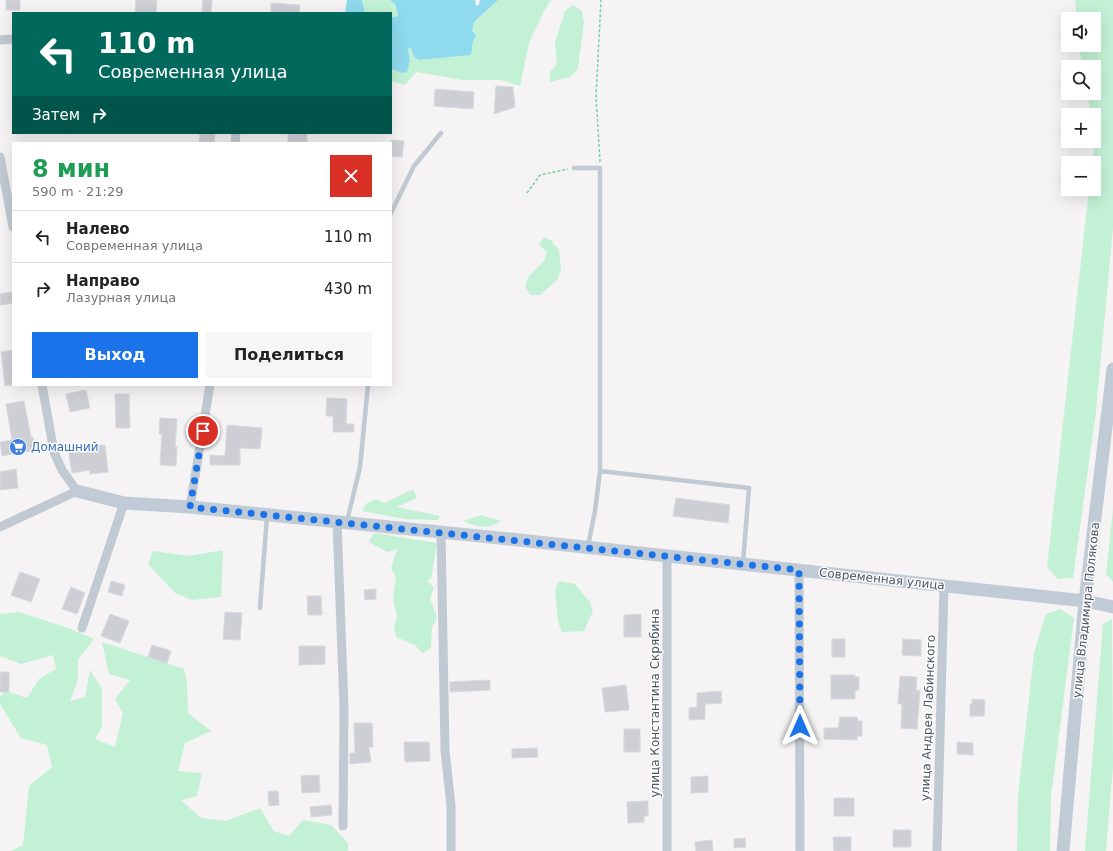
<!DOCTYPE html>
<html lang="ru">
<meta charset="utf-8">
<style>
body{margin:0;font-family:"DejaVu Sans",sans-serif;background:#f6f6f6;color:#222;height:100vh;display:flex;flex-direction:column;font-size:15px;white-space:nowrap}
*{box-sizing:border-box;margin:0}
p{font-size:13px;color:#767676}
.icon{flex:none;width:22px;height:22px;fill:none;stroke:currentColor;stroke-width:2;stroke-linecap:round;stroke-linejoin:round}
.map{position:relative;flex:1;overflow:hidden}
.panel{position:absolute;left:12px;top:142px;width:380px;height:244px;display:flex;flex-direction:column;background:#fff;border-radius:0px;box-shadow:0 4px 16px #0002}
.panel>*{flex:none}
.banner{position:absolute;left:12px;top:12px;width:380px;height:122px;border-radius:0px;box-shadow:0 4px 16px #0002;background:#00695c;color:#fff;overflow:hidden}
.tools{position:absolute;left:1061px;top:12px;display:grid;gap:8px}
.tools a{display:grid;place-items:center;width:40px;height:40px;border-radius:0px;background:#fff;box-shadow:0 4px 16px #0002;font-size:20px}
.pin{position:absolute;display:grid;place-items:center;width:34px;height:34px;color:#fff;margin:-17px;border:2px solid #fff;border-radius:50%;box-shadow:0 1px 4px #0007}
.me{position:absolute;width:44px;margin:-22px;rotate:0deg;stroke-linejoin:round;filter:drop-shadow(0 0 3px #0008)}
.turn{display:flex;align-items:center;gap:14px;height:84px;padding:0 20px;font-size:18px}
.turn .icon{width:52px;height:52px;stroke-width:2.5}
.turn b{display:block;font-size:28px;line-height:34px}
.then{display:flex;align-items:center;height:38px;padding:0 20px;background:#0003;gap:8px;font-size:15px}
.round{display:grid;place-items:center;flex:none;width:42px;height:42px;border-radius:0px;background:#f6f6f6}
.overview{display:flex;align-items:center;justify-content:space-between;height:68px;padding:0 20px}
h1{font-size:24px;font-weight:700;line-height:30px;color:#1e9e55}
.cta{display:flex;gap:8px;margin-top:auto;padding:8px 20px}
.cta a{flex:1;height:46px;border-radius:0px;background:#1a73e8;color:#fff;font-size:16px;font-weight:700;line-height:46px;text-align:center}
.cta a+a{background:#f6f6f6;color:#222}
ul{padding:0;list-style:none}
li{display:flex;align-items:center;gap:12px;height:52px;padding:0 20px;border-top:1px solid #e0e0e0}
li div{flex:1}
li b{display:block;font-size:15px}
li em{font-style:normal}
.map>svg:first-child{display:block}
.green{fill:#c3f1d5}
.water{fill:#90daee}
.building{fill:#cdcfd5;stroke:#d7d9de}
.lines{fill:none;stroke-linecap:round;stroke-linejoin:round}
.path{stroke:#7ad0a6;stroke-width:1.5;stroke-dasharray:3 2;stroke-linecap:butt}
.lane{stroke:#c1cad2;stroke-width:4.5}
.street{stroke:#c1cad2;stroke-width:9}
.secondary{stroke:#c1cbd6;stroke-width:13}
.route{stroke:#1a73e8;stroke-width:7;stroke-dasharray:0 12.6}
.labels{text-anchor:middle;stroke-width:3;stroke-linejoin:round;paint-order:stroke}
.shop-label{font-size:12px;fill:#366cbe;stroke:#fff;text-anchor:start}
.street-label{font-size:12px;fill:#4a5661;stroke:#fff}
</style>
<div class="map">
<svg width="1113" height="851" viewBox="0 0 1113 851">
<rect width="100%" height="100%" fill="#f5f3f3"/>
<path class="green" d="M362 0H390L394 5 398 14 397 17H391V13H365Z
M498 0H551L544 11 529 43 520 86 501 80H462L416 72 405 85 391 81V69L402 73 410 61 408 48 411 49 414 57 472 51V45L475 35 472 31 474 22Z
M1075 0H1113V228L1096 411 1073 578 1058 579 1047 567 1089 189H1094V163H1092L1095 136 1094 115H1091L1087 93H1094V67H1082L1079 45H1094V19H1077Z
M573 5 582 11 584 22 578 69 570 77 550 82V72L557 64 555 43 565 11Z
M544 237 554 242 552 243 559 249 561 270 557 280 540 295H530L525 286 529 276 544 261 547 252 539 245Z
M413 489 417 498 397 507 440 516 438 520 405 519 362 511 367 503 376 499 385 503Z
M1113 509V582L1106 574Z
M481 515 501 521C490 530 475 527 463 521Z
M374 533 437 543 431 579 427 580 434 588 430 598 437 618 432 627 431 648 422 653 415 645 396 637 394 627 397 617 393 598 396 577 391 568 397 549 387 552 369 542Z
M223 550 221 597 192 600 175 593 148 564 153 551 189 556Z
M559 581 575 584 589 601 593 611 584 631 562 632 558 622 555 590Z
M1060 609 1074 618 1051 797 1050 851H1017L1018 796 1034 653 1046 614Z
M19 612 68 628 94 639 78 660V680L70 701 85 697 90 670 102 688V727L95 739 115 747 123 713 115 699 130 680 109 674 102 642 184 669 187 683 188 713 211 731 185 743 178 771 202 773 197 796 181 800 201 818 226 821 260 808 274 831 289 836 303 820 331 825 348 843V851H11L23 845 29 786 52 767 47 745 21 738 0 704V697L6 691 27 698 39 679 56 669 53 655 21 664 0 656V614Z
M1112 619 1113 767 1106 851H1085L1103 624Z"/>
<path class="water" d="M347 0H362L365 13H345Z
M390 0H475L476 6 479 5 480 0H498L474 22 472 31 476 35 472 45V51L470 55 419 60 414 57 411 49 408 48 410 61 407 72 402 73 391 69V17H397L398 14 395 5Z"/>
<path class="building" d="M6 0H20V10H6Z
M136 0H157L156 13H135Z
M203 0H212L211 12H202Z
M271 3 300 5 299 13H271Z
M496 86 513 87 515 107 494 114Z
M435 89 474 92 473 109 434 106Z
M200 133H215L214 143H199Z
M288 133H307V143H288Z
M391 140 404 141 402 157 391 156Z
M12 292 13 303 0 305V294Z
M13 350V385L5 386 1 352Z
M86 390 90 408 70 412 66 394Z
M115 394H129L130 428H116Z
M327 398 347 399 346 424H354V432H333V416H326Z
M24 401 31 437H33L36 450 2 456 0 442 12 440 6 404Z
M160 418 177 419 175 447H177L176 466 160 465 162 434H159Z
M227 425 262 428 260 449 240 448V465H210V455L225 456Z
M105 445 108 472 90 474V470L72 473 68 449Z
M16 469 18 488 0 490V472Z
M676 498 730 505 728 523 673 516Z
M20 572 40 579 31 602 11 595Z
M111 581 125 585 122 596 108 592Z
M71 587 85 593 77 614 62 609Z
M376 589V599L365 600 364 590Z
M307 596H321L322 615H308Z
M225 612 242 613 240 640 223 639Z
M110 614 129 621 120 643 101 636Z
M641 614V637H624V615Z
M832 639H845V657H832Z
M903 639 921 640V656L902 655Z
M152 645 171 651 167 663 148 657Z
M299 646H325V664L299 665Z
M0 672H9V692H0Z
M831 675H855V677H859V690H855V699H831Z
M900 676 917 677 916 690 920 691 917 729 901 728 902 704H898Z
M490 680V690L450 692V682Z
M626 685 629 710 605 712 602 688Z
M721 691 722 703 705 704V719L689 720V708L697 707V693Z
M972 699 985 700 984 716H970V704L972 705Z
M840 717H857L858 721H862V736H857V740L824 739V728H838Z
M354 723H372L373 747H369L371 762 350 764V753H355Z
M624 729H640V752H624Z
M404 742H429L430 761 405 762Z
M957 742 973 743V755L957 754Z
M537 748 538 757 512 758V749Z
M319 775 320 792 302 793 301 776Z
M708 776V792L691 793V777Z
M268 791H278L279 805 269 806Z
M834 798H854V816H834Z
M648 801V816H644V822L628 823 627 802Z
M331 805 332 815 311 817 310 807Z
M893 830H911V847H893Z
M833 837H851V851H834Z
M745 838 746 847 734 848V839Z
M712 840 713 851H696L695 842Z"/>
<g class="lines">
<path class="path" d="M600 162 596 96 601 0
M527 193 540 175 568 169"/>
<path class="lane" d="M574 168H600V471L595 511 588 546
M391 213 414 166 441 133
M600 471 749 488 743 562
M347 521 360 467 368 385
M260 608 267 516"/>
<path class="street" d="M0 40 13 39
M235 143 236 133
M0 157 13 227
M190 507 210 385
M337 522 344 707 343 826
M0 527 77 491 62 470 54 452 42 385
M441 532 445 750 451 806V851
M799 570 800 851
M82 628 124 503
M667 851V556
M937 851 944 585"/>
<path class="secondary" d="M77 491 124 503 190 507 510 539 1085 601 1113 607
M1063 851 1085 601 1113 369"/>
</g>
<g class="lines">
<path class="route" d="M203 431 190 507 799 570 800 726"/>
</g>
<defs>
<g id="supermarket-disc" transform="scale(0.9)"><circle r="9.5" fill="#3f7fe0" stroke="#fff"/><path d="M-6-5.5h2.5l.6 2H6L4.5 2H-2.5L-4.4-4H-6ZM-1.5 3.2a1.3 1.3 0 1 0 .1 0ZM3 3.2a1.3 1.3 0 1 0 .1 0Z" fill="#fff"/></g>
</defs>
<g fill-rule="evenodd">
<use href="#supermarket-disc" x="18" y="447"/>
</g>
<g class="labels">
<g class="shop-label">
<text x="31" y="451">Домашний</text>
</g>
<g class="street-label">
<text transform="translate(882 579) rotate(6)" y="4">Современная улица</text>
<text transform="translate(1086 610) rotate(-84)" y="4">улица Владимира Полякова</text>
<text transform="translate(655 703) rotate(-90)" y="4">улица Константина Скрябина</text>
<text transform="translate(928 718) rotate(-88)" y="4">улица Андрея Лабинского</text>
</g>
</g>
</svg>
<div class="tools">
<a><svg class="icon" aria-label="sound" viewBox="0 0 24 24"><path d="M4 9h4l5-4v14l-5-4H4zM17 9q2 3 0 6"/></svg></a>
<a><svg class="icon" aria-label="search" viewBox="0 0 24 24"><circle cx="10" cy="10" r="6"/><path d="M15 15l6 6"/></svg></a>
<a>+</a>
<a>−</a>
</div>
<div class="pin" style="left:203px;top:431px;background:#d93025"><svg class="icon" aria-label="arrive" viewBox="0 0 24 24"><path d="M6 21V4h12l-3 4 3 4H6"/></svg></div>
<svg class="me" style="left:800px;top:726px" viewBox="-20 -20 40 40"><path d="M0-17L14 15 0 8-14 15z" fill="#1a73e8" stroke="#fff" stroke-width="4"/></svg>
<div class="banner">
<div class="turn"><svg class="icon" aria-label="left" viewBox="0 0 24 24"><path d="M17 20v-9H6M10 6l-5 5 5 5"/></svg><div><b>110 m</b>Современная улица</div></div>
<div class="then">Затем<svg class="icon" aria-label="right" viewBox="0 0 24 24"><path d="M7 20v-9h11M14 6l5 5-5 5"/></svg></div>
</div>
<section class="panel">
<div class="overview"><div><h1>8 мин</h1><p>590 m · 21:29</p></div><a class="round" style="background:#d93025;color:#fff"><svg class="icon" aria-label="close" viewBox="0 0 24 24"><path d="M6 6l12 12M18 6L6 18"/></svg></a></div>
<ul>
<li><svg class="icon" aria-label="left" viewBox="0 0 24 24"><path d="M17 20v-9H6M10 6l-5 5 5 5"/></svg><div><b>Налево</b><p>Современная улица</p></div><em>110 m</em></li>
<li><svg class="icon" aria-label="right" viewBox="0 0 24 24"><path d="M7 20v-9h11M14 6l5 5-5 5"/></svg><div><b>Направо</b><p>Лазурная улица</p></div><em>430 m</em></li>
</ul>
<div class="cta"><a>Выход</a><a>Поделиться</a></div>
</section>
</div>
